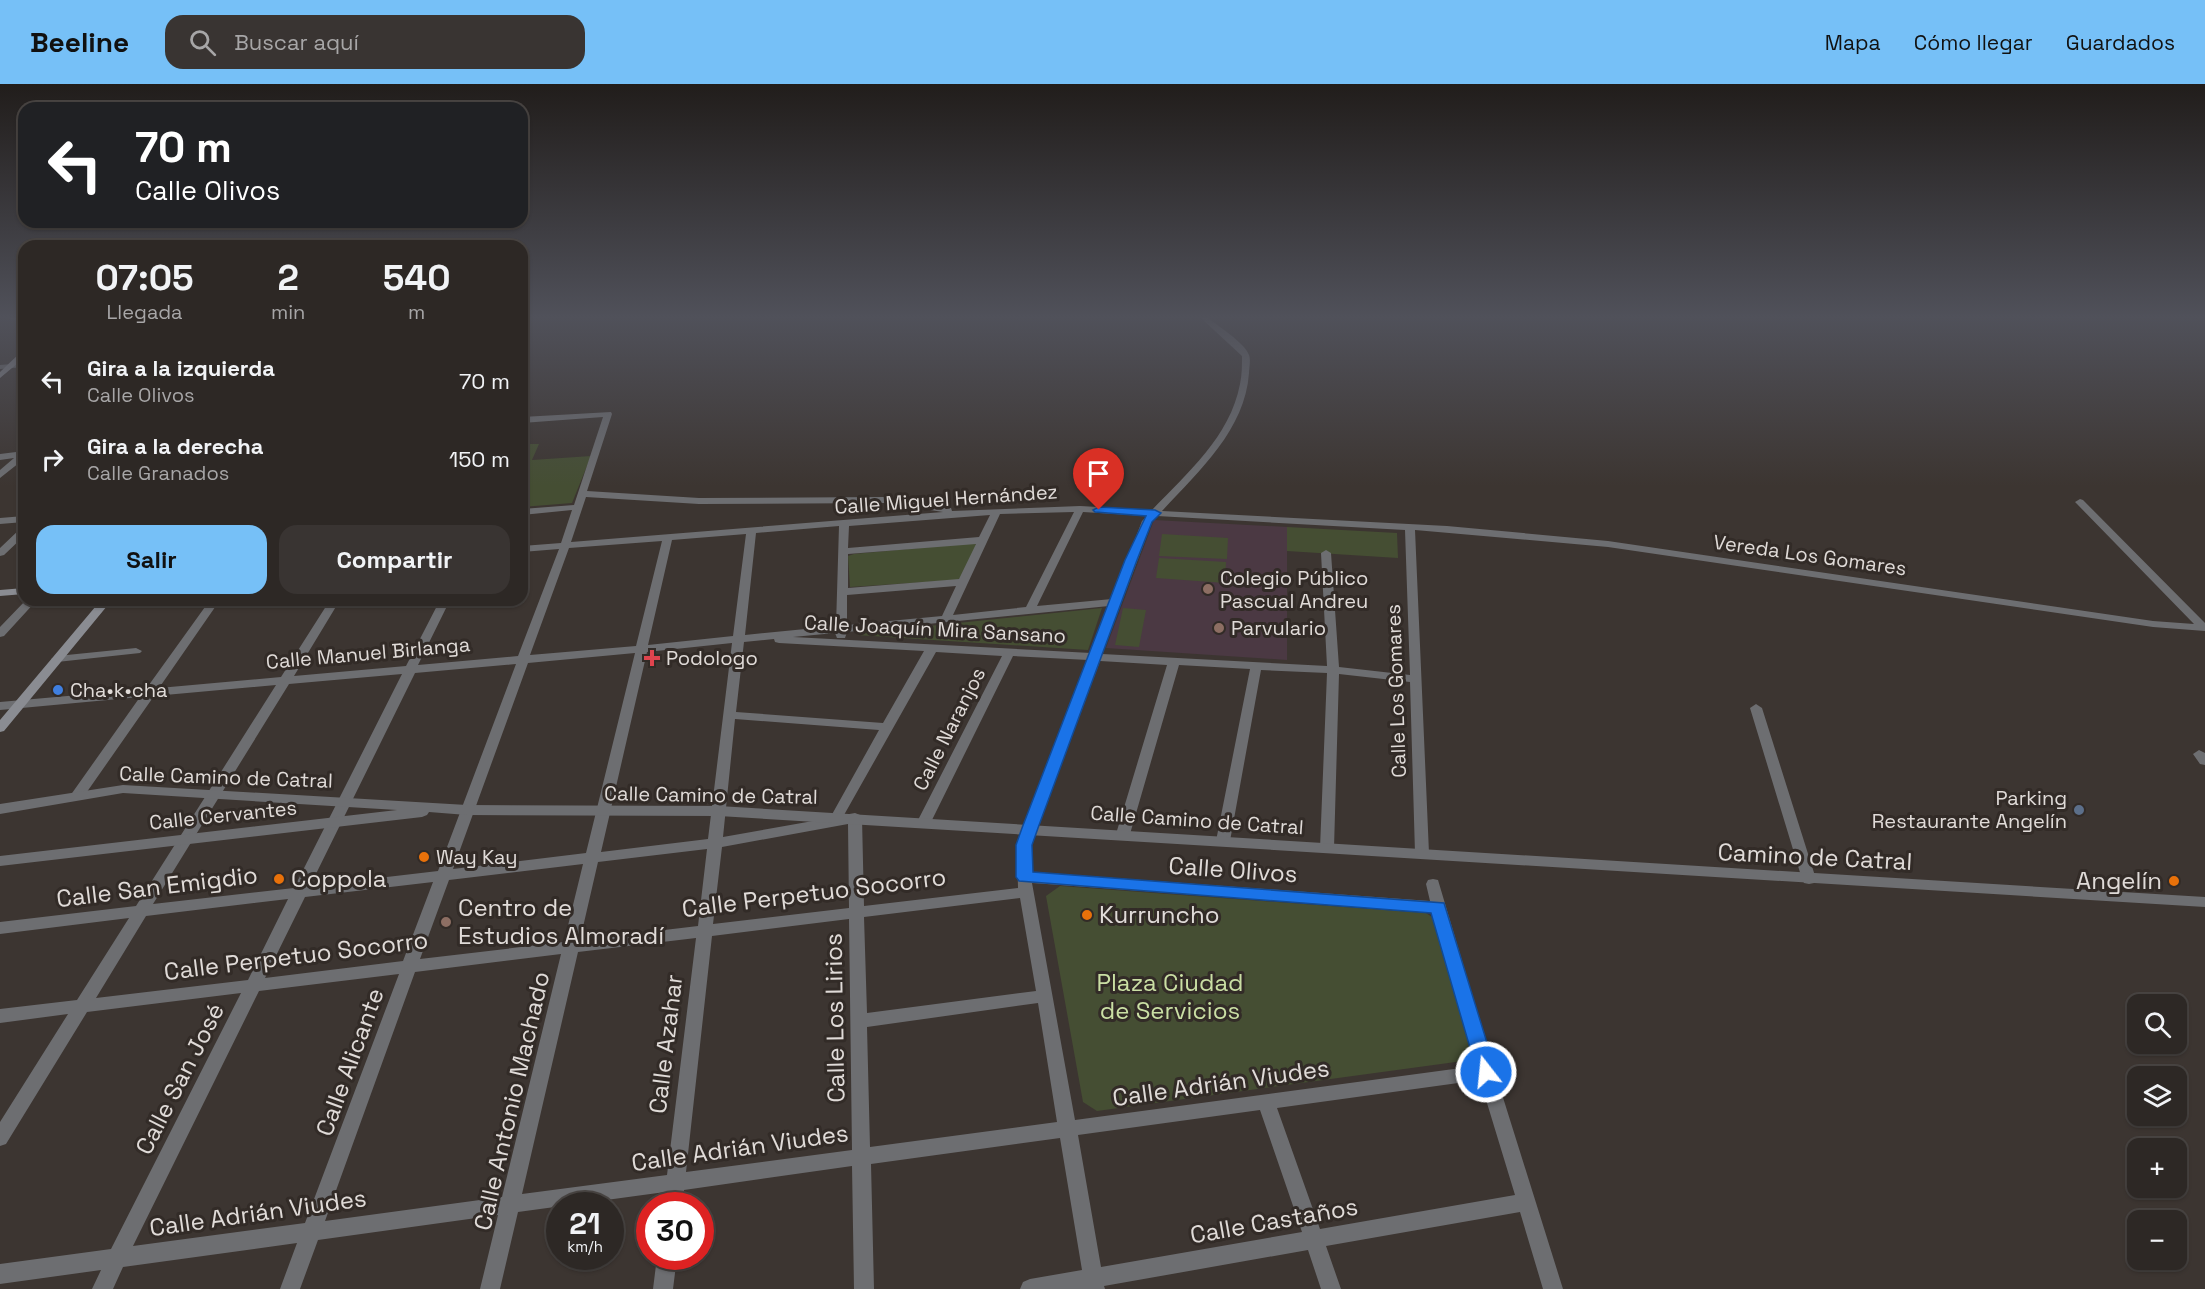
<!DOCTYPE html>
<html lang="es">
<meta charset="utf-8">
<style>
body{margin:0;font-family:"Space Grotesk",sans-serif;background:#393432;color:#f1f3f6;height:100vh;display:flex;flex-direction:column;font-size:22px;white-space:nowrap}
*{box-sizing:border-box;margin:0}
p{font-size:20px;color:#a7a6a7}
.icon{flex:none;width:33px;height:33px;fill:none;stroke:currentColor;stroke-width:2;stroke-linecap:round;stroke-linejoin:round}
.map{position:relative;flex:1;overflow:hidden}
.drawer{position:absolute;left:18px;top:156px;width:510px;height:366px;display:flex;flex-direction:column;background:#2d2825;border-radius:18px;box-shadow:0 2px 4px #0004,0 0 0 2px #484442}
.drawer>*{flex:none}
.top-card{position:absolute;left:18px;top:18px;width:510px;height:126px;border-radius:18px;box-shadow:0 2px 4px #0004,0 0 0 2px #484442;background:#202124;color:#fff;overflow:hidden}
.controls{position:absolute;left:2127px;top:910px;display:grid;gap:12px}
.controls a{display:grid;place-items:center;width:60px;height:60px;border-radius:12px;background:#2d2825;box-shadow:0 2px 4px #0004,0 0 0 2px #484442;font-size:30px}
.speed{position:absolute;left:546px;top:1108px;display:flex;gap:12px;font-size:30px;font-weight:700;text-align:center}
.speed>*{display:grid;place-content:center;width:78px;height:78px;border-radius:50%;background:#2d2825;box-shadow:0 2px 4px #0004,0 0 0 2px #484442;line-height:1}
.speed small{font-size:15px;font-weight:400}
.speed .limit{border:9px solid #d22;background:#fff;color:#111}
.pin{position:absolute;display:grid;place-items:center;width:51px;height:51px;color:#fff;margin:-62px -26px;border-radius:50% 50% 50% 0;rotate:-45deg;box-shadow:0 0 6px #0007}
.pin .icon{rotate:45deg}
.me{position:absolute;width:66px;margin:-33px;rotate:344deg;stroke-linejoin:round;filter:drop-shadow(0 0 4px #0008)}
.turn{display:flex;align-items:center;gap:21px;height:126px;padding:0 18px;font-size:27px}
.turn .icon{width:78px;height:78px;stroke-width:2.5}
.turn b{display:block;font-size:42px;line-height:51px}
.eta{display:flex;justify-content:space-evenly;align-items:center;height:102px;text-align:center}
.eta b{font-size:36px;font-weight:700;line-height:42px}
.action{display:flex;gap:12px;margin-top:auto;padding:12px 18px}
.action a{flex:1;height:69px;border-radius:18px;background:#76c0f7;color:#111;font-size:24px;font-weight:700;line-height:69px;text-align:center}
.action a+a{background:#393432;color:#f1f3f6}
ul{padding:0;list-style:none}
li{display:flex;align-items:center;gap:18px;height:78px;padding:0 18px}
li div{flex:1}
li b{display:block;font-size:22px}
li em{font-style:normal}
header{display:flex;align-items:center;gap:36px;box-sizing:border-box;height:84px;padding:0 30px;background:#76c0f7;color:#111}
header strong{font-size:28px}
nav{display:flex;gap:33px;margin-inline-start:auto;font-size:21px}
.search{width:420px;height:54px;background:#393432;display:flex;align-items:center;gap:15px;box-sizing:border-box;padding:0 21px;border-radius:18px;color:#a7a6a7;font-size:22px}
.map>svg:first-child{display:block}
.education{fill:#4b3943}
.green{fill:#454e33}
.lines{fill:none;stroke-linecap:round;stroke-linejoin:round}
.minor{fill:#6d6e71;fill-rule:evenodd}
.tertiary{fill:#6d6e71;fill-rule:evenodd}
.secondary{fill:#8a8c92;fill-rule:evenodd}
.route{fill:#1a73e8;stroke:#114b97;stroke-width:1.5}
.education-dot{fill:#8d6e63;stroke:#322b27;stroke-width:2}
.health-dot{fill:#e0444e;stroke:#322b27;stroke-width:2}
.shop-dot{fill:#3f7fe0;stroke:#322b27;stroke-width:2}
.service-dot{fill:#5c6f8a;stroke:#322b27;stroke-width:2}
.food-dot{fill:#e8710a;stroke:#322b27;stroke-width:2}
.labels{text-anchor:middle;stroke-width:6;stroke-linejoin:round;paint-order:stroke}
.street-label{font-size:20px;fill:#e0dbd8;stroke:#322b27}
.poi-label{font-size:20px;fill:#e0dbd8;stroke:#322b27;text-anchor:start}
.near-street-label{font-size:24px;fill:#e0dbd8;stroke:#322b27}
.near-poi-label{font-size:24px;fill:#e0dbd8;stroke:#322b27;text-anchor:start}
.near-park-label{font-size:24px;fill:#cadfa4;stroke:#322b27}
</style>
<header>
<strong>Beeline</strong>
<div class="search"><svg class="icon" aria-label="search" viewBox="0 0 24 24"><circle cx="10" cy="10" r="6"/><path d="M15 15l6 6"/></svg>Buscar aquí</div>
<nav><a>Mapa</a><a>Cómo llegar</a><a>Guardados</a></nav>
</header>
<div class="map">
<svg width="2205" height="1205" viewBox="0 0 2205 1205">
<rect width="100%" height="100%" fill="#3c3531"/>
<path class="education" d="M1154 436 1287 443V576L1106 564Z"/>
<path class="green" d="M528 360H539L532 376 591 372 572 419 522 423V374Z
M1287 443 1397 449 1398 474 1287 467Z
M1162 450 1228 454 1227 475 1159 472Z
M973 459 977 461 962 493 957 496 850 503 848 472 854 470Z
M1159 474 1226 478 1225 499 1156 494Z
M1102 524 1088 566 856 551 861 549Z
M1123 524 1146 526 1139 563 1115 561Z
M1060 802 1426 829 1438 837 1471 967 1463 977 1097 1027 1083 1018 1046 812Z"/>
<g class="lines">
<path class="minor" d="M6 234H24V238Z
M1201 234H1208C1218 242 1245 259 1249 271 1251 276 1249 284 1249 289 1245 346 1199 387 1162 427L1447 442 1608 457 2153 537 2194 540 2077 420 2075 418 2080 415 2083 416 2205 539V547L2153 543 1608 463 1415 446 1429 769 1427 773H1417L1415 769 1410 598 1339 590 1334 764 1332 767H1322L1320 764 1327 589 1261 586 1230 757 1228 760H1218L1216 757 1250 585 1179 581 1130 750 1128 753H1118L1116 750 1167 581 1100 577 1031 761V788L1430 817 1426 800 1428 796 1433 795 1438 796 1495 988 1563 1205H1543L1520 1128 1326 1162 1341 1205H1321L1308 1166 1104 1202 1105 1205H1020L1023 1198 1030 1195 1082 1186 1060 1054 871 1080 874 1205H854L852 1082 684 1106 682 1122H664L665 1108 518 1128 500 1205H480L498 1131 318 1156 300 1205H280L297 1159 123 1183 113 1205H92L101 1186 0 1200V1180L111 1165 241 909 87 928 6 1060 0 1062V1038L68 930 0 939V925L77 916 129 834 0 850V838L136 822 276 601 154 612 82 715H72L70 712 140 613 0 626V618L146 605 210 516H220L159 604 281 593 330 516H340L294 592 406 582 440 516H450L418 581 518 572 559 465 522 468V462L561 459 572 426 522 431V425L574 421 603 333 522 339V333L611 328 612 330 587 407 699 414 886 413 948 423 951 424 952 427 1080 422 1152 426C1187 389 1230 353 1240 300 1242 291 1242 281 1242 272ZM586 413 699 420 886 419 943 428 571 458ZM1074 428 1026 523 953 531 1000 430ZM1083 428 1147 432 1142 437 1112 515 1037 522ZM990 431 979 453 848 464 849 442ZM1157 432 1405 446 1410 591 1339 583 1331 469 1326 466 1321 469 1327 582 1102 570 1152 438ZM839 442 836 542 745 551 756 449ZM746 450 733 552 648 561 672 456ZM662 457 636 562 530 571 569 464ZM976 460 959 495 848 504V470ZM956 502 942 532 847 541V511ZM1109 522 1091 569 793 553 835 549 837 554H845L847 548ZM774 555 775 558 779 559 924 567 883 639 736 628 744 558ZM732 559 708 755 601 768 647 568ZM936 568 1002 572 917 738 919 741H929L931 738 1013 572 1088 576 1017 761 1018 804 864 822 862 734 860 731 855 729 844 731ZM635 569 586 769 453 785 528 579ZM516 580 438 787 310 802 415 589ZM402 590 294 804 153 820 289 600ZM735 635 879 646 830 734 723 753ZM848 740 849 824 713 840 722 763ZM707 765 698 842 580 856 598 778ZM583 780 564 858 420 875 449 796ZM433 798 403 877 265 894 305 813ZM1032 799 1433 828 1476 982 1075 1036ZM1020 814 1036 907 867 929 864 833ZM288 815 248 896 96 914 146 832ZM849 835 852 1066 686 1088 712 852ZM696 854 667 1091 522 1110 578 868ZM561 870 502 1113 325 1137 415 888ZM399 890 305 1139 133 1162 259 907ZM1038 919 1057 1038 870 1063 867 943ZM1480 996 1515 1111 1320 1145 1277 1024ZM1260 1026 1302 1148 1101 1183 1078 1051Z
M24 279V283L0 285V281Z
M24 331V344L17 342 16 340 21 332Z
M24 367V375L0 394V386L14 374 0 376V370Z
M24 432V438L0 440V434Z
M24 444V452L4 471 0 472V464L20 445Z
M26 516H37L4 552 0 553V543Z
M136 564 142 567 140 569 57 578 51 575 57 572Z
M1756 620 1762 624 1816 795 1814 799 1809 800 1804 799 1802 795 1750 624Z
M2199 666 2205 669V681L2200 680 2193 670Z
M657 1173H677L673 1205H653Z"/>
<path class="tertiary" d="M123 701 467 721 719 722 2205 813V823L719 732 467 731 429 728 427 731 422 733 0 782V772L397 726 123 709 0 730V720Z"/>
<path class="secondary" d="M21 268H24V274L0 294V288Z
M24 504V510L0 512V506Z
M101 516H112L4 647 0 648V636Z"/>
</g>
<linearGradient id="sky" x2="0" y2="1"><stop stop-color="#211d1b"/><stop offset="0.58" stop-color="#50515a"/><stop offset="1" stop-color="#50515a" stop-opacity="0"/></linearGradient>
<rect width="2205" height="402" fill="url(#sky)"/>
<path class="route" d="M1099 423 1155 426 1161 429 1152 438 1137 476 1038 744 1032 761 1033 788 1444 819 1496 988 1493 994 1486 996 1479 994 1477 988 1431 829 1019 797 1016 793V761L1022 744 1125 476 1146 432 1095 428 1093 426Z"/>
<g class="education-dot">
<circle cx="1208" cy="505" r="6"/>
<circle cx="1219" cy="544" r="6"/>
<circle cx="446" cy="838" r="6"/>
</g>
<path class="health-dot" d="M649 565h6v6h6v6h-6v6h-6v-6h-6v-6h6z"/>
<circle class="shop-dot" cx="58" cy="606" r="6"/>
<circle class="service-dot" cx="2079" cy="726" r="6"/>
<g class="food-dot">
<circle cx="424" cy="773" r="6"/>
<circle cx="279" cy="795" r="6"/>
<circle cx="2174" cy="797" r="6"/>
<circle cx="1087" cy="831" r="6"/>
</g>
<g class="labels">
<g class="street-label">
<text transform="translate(946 415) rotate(-4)" y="7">Calle Miguel Hernández</text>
<text transform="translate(1810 471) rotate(8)" y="7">Vereda Los Gomares</text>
<text transform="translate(935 545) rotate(3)" y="7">Calle Joaquín Mira Sansano</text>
<text transform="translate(368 569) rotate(-5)" y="7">Calle Manuel Birlanga</text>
<text transform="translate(1396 607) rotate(-92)" y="7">Calle Los Gomares</text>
<text transform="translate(949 645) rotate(-63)" y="7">Calle Naranjos</text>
<text transform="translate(226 693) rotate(2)" y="7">Calle Camino de Catral</text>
<text transform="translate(711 711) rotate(1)" y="7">Calle Camino de Catral</text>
<text transform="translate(223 731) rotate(-6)" y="7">Calle Cervantes</text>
<text transform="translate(1197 736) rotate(4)" y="7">Calle Camino de Catral</text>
</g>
<g class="poi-label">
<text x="1220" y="501">Colegio Público<tspan x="1220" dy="23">Pascual Andreu</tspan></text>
<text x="1231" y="551">Parvulario</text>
<text x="666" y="581">Podologo</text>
<text x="70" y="613">Cha•k•cha</text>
<text x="2067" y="721" text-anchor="end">Parking<tspan x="2067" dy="23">Restaurante Angelín</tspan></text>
<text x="436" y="780">Way Kay</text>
</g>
<g class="near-street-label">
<text transform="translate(1815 773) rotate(3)" y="8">Camino de Catral</text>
<text transform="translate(1233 786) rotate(4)" y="8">Calle Olivos</text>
<text transform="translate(157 803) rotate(-7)" y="8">Calle San Emigdio</text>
<text transform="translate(814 809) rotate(-7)" y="8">Calle Perpetuo Socorro</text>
<text transform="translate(296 872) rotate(-7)" y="8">Calle Perpetuo Socorro</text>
<text transform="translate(835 934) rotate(-91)" y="8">Calle Los Lirios</text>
<text transform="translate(666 960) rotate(-83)" y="8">Calle Azahar</text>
<text transform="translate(350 978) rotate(-70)" y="8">Calle Alicante</text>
<text transform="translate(180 995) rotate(-63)" y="8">Calle San José</text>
<text transform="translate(1221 999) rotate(-8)" y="8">Calle Adrián Viudes</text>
<text transform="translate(512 1017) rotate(-77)" y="8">Calle Antonio Machado</text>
<text transform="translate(740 1064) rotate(-8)" y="8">Calle Adrián Viudes</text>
<text transform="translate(258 1129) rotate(-8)" y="8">Calle Adrián Viudes</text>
<text transform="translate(1274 1137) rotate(-10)" y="8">Calle Castaños</text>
</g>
<g class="near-poi-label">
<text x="291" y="803">Coppola</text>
<text x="2162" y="805" text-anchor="end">Angelín</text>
<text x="458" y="832">Centro de<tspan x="458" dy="28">Estudios Almoradí</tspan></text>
<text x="1099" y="839">Kurruncho</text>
</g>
<g class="near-park-label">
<text x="1170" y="907">Plaza Ciudad<tspan x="1170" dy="28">de Servicios</tspan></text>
</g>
</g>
</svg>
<div class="controls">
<a><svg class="icon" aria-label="search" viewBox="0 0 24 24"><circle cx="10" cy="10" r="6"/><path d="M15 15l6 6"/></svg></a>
<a><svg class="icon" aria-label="layers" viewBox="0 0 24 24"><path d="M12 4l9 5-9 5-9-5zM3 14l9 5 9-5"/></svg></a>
<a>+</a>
<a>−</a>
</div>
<div class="speed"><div>21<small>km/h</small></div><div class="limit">30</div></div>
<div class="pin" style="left:1099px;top:426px;background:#d93025"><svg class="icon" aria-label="arrive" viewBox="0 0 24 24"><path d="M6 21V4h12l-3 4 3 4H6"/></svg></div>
<svg class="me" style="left:1486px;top:988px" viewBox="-20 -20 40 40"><circle r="17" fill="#1a73e8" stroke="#fff" stroke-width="3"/><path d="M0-11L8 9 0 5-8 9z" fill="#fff"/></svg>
<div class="top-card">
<div class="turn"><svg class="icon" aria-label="left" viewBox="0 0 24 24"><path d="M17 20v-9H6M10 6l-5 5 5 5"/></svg><div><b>70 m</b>Calle Olivos</div></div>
</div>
<section class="drawer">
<div class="eta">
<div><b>07:05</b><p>Llegada</p></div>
<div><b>2</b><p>min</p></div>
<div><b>540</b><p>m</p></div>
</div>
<ul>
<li><svg class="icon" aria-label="left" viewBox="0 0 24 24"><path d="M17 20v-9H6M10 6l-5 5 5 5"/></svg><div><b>Gira a la izquierda</b><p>Calle Olivos</p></div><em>70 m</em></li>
<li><svg class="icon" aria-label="right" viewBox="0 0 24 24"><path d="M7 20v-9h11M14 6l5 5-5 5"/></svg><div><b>Gira a la derecha</b><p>Calle Granados</p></div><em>150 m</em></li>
</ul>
<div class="action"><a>Salir</a><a>Compartir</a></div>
</section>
</div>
